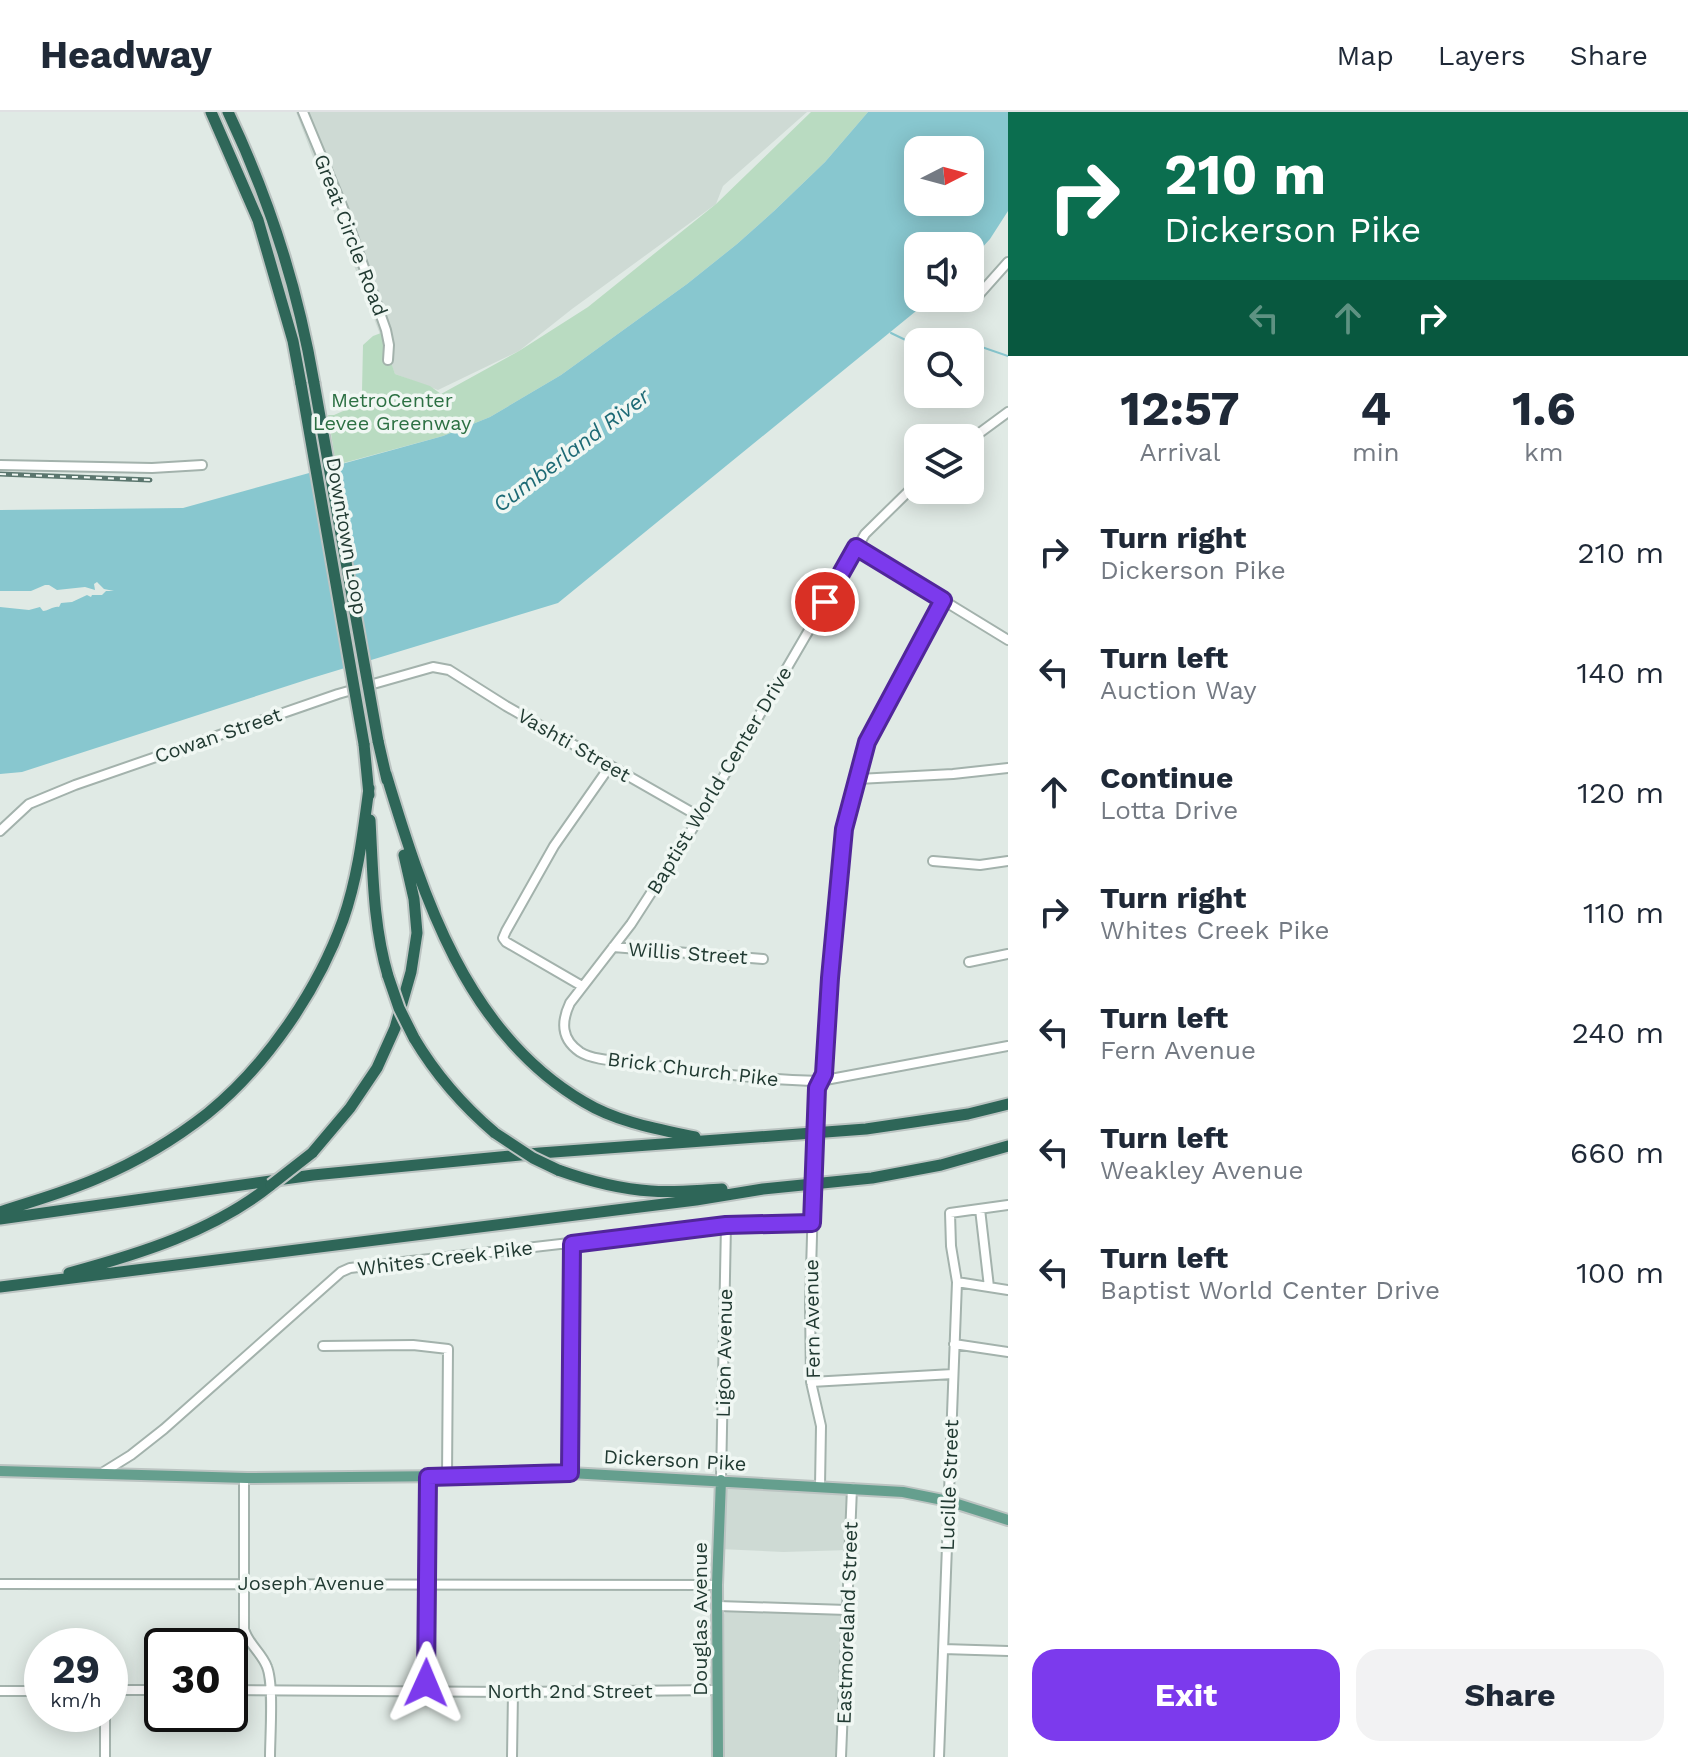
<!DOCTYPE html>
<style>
body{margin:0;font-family:"Work Sans",sans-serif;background:#f2f2f3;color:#1f2937;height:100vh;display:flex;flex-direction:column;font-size:30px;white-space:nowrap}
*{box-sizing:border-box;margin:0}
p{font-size:26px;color:#747a83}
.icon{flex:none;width:44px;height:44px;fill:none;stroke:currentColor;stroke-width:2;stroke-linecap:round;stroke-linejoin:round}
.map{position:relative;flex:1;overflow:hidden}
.panel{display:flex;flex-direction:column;background:#fff;width:680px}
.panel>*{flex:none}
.banner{background:#0b6e4f;color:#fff;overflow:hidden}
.needle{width:52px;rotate:84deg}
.tools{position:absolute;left:904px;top:24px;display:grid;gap:16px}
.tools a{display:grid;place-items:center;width:80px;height:80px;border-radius:16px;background:#fff;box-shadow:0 4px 20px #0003;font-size:40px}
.speed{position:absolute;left:24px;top:1516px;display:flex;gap:16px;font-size:40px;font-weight:700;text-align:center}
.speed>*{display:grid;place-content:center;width:104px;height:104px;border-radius:50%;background:#fff;box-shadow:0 4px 20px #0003;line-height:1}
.speed small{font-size:20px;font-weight:400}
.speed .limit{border:4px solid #111;border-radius:12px;background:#fff;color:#111}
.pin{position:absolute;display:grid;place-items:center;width:68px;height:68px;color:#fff;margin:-34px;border:4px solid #fff;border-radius:50%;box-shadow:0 2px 8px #0007}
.me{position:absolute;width:88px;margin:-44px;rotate:1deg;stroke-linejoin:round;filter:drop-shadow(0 0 6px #0008)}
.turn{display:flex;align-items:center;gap:28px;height:168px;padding:0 24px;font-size:36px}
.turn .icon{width:104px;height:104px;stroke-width:2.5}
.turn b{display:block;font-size:56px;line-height:68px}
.lanes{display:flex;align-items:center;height:76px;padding:0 24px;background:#0003;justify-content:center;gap:40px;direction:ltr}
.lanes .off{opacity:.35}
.eta{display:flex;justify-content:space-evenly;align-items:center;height:136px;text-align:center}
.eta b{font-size:48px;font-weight:700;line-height:56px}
.cta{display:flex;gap:16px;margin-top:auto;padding:16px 24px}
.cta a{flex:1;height:92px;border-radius:24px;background:#7c3aed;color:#fff;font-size:32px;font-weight:700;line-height:92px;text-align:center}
.cta a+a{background:#f2f2f3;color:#1f2937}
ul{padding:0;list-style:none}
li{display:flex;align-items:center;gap:24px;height:120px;padding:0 24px}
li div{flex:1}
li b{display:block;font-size:30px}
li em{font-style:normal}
header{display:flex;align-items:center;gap:48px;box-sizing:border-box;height:112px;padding:0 40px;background:#fff;border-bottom:2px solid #e0e1e3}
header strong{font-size:38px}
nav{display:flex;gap:44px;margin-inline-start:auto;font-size:28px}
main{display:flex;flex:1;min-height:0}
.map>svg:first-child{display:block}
.built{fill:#cedad4}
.green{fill:#b9dbc1}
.water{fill:#88c7cf;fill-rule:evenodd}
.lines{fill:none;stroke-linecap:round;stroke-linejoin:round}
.stream{stroke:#88c7cf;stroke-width:2}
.minor-casing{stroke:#a3b2ac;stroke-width:12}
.major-casing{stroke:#bcc4c2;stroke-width:14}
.highway-casing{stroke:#bcc4c2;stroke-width:15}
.minor{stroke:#fff;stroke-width:8}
.major{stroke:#659f8e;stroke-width:10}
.highway{stroke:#2e6658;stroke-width:11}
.rail-casing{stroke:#5b766e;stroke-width:5}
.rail{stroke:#f0f7f3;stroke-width:2;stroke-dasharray:6;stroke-linecap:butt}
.minor-bridge-casing{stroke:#a3b2ac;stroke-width:12;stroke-linecap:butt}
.highway-bridge-casing{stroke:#bcc4c2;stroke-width:15;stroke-linecap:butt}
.minor-bridge{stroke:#fff;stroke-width:8}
.highway-bridge{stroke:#2e6658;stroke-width:11}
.route-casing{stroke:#51269a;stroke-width:20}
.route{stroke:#7c3aed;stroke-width:14}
.labels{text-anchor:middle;stroke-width:7;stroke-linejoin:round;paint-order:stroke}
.street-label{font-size:20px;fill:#213a32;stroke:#f0f7f3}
.park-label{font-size:20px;fill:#2c7043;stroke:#f0f7f3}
.water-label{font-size:22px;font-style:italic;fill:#1d6a75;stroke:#f0f7f3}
</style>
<header>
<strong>Headway</strong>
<nav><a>Map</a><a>Layers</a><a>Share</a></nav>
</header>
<main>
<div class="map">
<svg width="1008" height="1645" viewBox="0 0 1008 1645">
<rect width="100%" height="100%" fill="#e0eae5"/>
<path class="built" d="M296 0H807L723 74 716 92 572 197 519 239 438 278 395 262Z
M721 1368 852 1376 850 1438 783 1440 719 1437Z
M729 1497 844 1502 839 1645H723V1505L726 1498Z"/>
<path class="green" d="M811 0H868L825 50 774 99 737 132 687 172 561 263 490 305 443 324 336 353 328 303H334L357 293 362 279 363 233 373 224 381 221 395 262 430 274 441 282 519 239 588 195 716 92Z"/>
<path class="water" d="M868 0H1008V99L990 127 970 149V134H918V186H932L558 491 312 566 22 660 0 662V495L29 498 40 495 43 499C49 499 53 494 59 495L61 491 72 490 87 483 91 485 92 483H102L106 479H114L104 477 97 470 94 472 95 478 85 475 57 478 49 473H45L31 479H0V398L183 396 443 324 490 305 561 263 687 172 737 132 774 99 825 50ZM918 38H970V90H918Z"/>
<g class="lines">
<path class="stream" d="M891 221 918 234
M970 231 1008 244"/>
<g class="minor-casing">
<path id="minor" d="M303 0 343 96 386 218 389 233 388 248
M975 187 1008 150
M970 328 1008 300
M0 353 152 356 202 353
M918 370 865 422 700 705 631 812 570 891C561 910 561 927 580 940 594 949 624 949 641 952 700 959 760 968 820 969L1008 934
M856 435 1008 528
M858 667 953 662 1008 656
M0 719 29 692 75 673 338 582 433 555 449 558 506 594 700 705
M933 749 980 753 1008 749
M613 835 763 847
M969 850 1008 842
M582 874 506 830 503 826 506 819 554 734 610 654
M816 1004 817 976 824 962 830 866 844 717 867 630 943 488
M813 1090 810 1193 811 1270 821 1314 820 1374
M980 1097 989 1175
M957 1170 1008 1178
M954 1232 1008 1240
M323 1234 413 1233 448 1237 447 1364
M811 1270 953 1262
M102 1361 131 1343 164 1317 341 1160 350 1156 726 1113 812 1111
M570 1361 572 1132
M244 1365V1517C248 1532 262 1541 267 1555 274 1572 270 1624 270 1645
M721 1368 726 1113
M0 1472 717 1473
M718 1494 847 1498
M943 1537 1008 1539
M110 1578H162
M230 1578 513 1580 718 1578
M0 1579H42
M426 1579 428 1365
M105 1645V1602
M512 1645 513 1580
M841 1645 852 1376
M939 1645 957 1170 951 1134 950 1101 1008 1093"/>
</g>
<g class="major-casing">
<path id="major" d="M0 1359 247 1366 447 1364 570 1361 903 1380 948 1389 1008 1408
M718 1645 717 1473 721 1368"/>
</g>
<g class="highway-casing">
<path id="highway" d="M211 0 258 108 293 229 301 272
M228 0C269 86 298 177 314 271
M378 629 387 668
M364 632 369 683
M386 662C423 784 466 921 584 990 617 1010 657 1017 695 1025
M370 708C373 761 373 813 388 864
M414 926C436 963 462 993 495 1021
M312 1041 350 996 377 956 395 916 411 860 417 821 414 787 404 743
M558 1058C589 1069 618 1077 651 1079 675 1081 699 1078 722 1077
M0 1100C33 1089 66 1080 98 1066 136 1050 175 1027 208 1001 266 954 318 878 343 808 358 765 363 721 369 676
M0 1107 313 1063 540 1041 866 1017 968 1002 1008 992
M69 1161C139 1142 214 1119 271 1073
M0 1175 696 1088 763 1077 872 1066 941 1053 1008 1034"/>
</g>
<use href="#minor" class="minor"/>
<use href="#major" class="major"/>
<use href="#highway" class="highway"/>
<g class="rail-casing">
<path id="rail" d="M0 362 150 368"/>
</g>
<use href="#rail" class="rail"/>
<g class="minor-bridge-casing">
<path id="minor-bridge" d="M813 1090 816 1004"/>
</g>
<g class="highway-bridge-casing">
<path id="highway-bridge" d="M314 271 378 629
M301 272 364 632
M388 864 399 896 414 926
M495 1021 533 1046 558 1058
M271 1073 312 1041"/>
</g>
<use href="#minor-bridge" class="minor-bridge"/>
<use href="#highway-bridge" class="highway-bridge"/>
</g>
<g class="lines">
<g class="route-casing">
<path id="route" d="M426 1571 428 1365 570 1361 572 1132 726 1113 812 1111 817 976 824 962 830 866 844 717 867 630 943 488 856 435 825 490"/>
</g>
<use href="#route" class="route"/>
</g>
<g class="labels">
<g class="street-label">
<text transform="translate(351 123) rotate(69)" y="7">Great Circle Road</text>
<text transform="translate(347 424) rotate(80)" y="7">Downtown Loop</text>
<text transform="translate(218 623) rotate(-19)" y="7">Cowan Street</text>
<text transform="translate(574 633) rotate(30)" y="7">Vashti Street</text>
<text transform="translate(719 668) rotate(-59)" y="7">Baptist World Center Drive</text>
<text transform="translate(688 841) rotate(4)" y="7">Willis Street</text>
<text transform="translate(693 957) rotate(7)" y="7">Brick Church Pike</text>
<text transform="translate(445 1146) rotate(-7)" y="7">Whites Creek Pike</text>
<text transform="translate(812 1207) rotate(-91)" y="7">Fern Avenue</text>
<text transform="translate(724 1241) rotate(-89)" y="7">Ligon Avenue</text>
<text transform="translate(675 1348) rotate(3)" y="7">Dickerson Pike</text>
<text transform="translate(949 1373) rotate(-88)" y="7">Lucille Street</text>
<text x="311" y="1478">Joseph Avenue</text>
<text transform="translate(700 1507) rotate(-90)" y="7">Douglas Avenue</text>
<text transform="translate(847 1511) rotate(-88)" y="7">Eastmoreland Street</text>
<text x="570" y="1586">North 2nd Street</text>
</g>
<g class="park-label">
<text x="392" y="295">MetroCenter<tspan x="392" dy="23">Levee Greenway</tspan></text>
</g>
<g class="water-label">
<text transform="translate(571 338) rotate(-37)" y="8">Cumberland River</text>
</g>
</g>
</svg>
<div class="tools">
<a><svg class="needle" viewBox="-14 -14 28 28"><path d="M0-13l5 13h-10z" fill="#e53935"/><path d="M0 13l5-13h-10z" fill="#747a83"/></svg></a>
<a><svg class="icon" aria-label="sound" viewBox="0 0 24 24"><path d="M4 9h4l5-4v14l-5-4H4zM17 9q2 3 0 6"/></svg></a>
<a><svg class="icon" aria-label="search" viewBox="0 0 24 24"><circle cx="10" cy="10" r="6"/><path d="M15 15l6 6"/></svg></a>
<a><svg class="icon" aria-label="layers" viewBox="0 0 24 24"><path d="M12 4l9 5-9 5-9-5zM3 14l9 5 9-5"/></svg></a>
</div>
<div class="speed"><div>29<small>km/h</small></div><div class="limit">30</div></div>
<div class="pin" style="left:825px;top:490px;background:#d93025"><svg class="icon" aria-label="arrive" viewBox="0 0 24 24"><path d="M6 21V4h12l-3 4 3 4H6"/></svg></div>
<svg class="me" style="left:426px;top:1571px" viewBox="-20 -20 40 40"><path d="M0-17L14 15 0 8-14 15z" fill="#7c3aed" stroke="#fff" stroke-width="4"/></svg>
</div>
<section class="panel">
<div class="banner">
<div class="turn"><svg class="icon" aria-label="right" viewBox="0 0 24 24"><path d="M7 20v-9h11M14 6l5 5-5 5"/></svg><div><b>210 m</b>Dickerson Pike</div></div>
<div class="lanes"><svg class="icon off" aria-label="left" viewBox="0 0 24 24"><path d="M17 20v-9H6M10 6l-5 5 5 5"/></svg><svg class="icon off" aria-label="ahead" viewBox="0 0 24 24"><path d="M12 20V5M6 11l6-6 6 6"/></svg><svg class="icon" aria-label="right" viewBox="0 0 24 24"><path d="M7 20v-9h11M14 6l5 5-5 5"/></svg></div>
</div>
<div class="eta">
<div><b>12:57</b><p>Arrival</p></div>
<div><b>4</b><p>min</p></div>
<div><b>1.6</b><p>km</p></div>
</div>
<ul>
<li><svg class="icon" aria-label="right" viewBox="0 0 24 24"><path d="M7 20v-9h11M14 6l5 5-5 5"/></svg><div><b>Turn right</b><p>Dickerson Pike</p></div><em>210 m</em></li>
<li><svg class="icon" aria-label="left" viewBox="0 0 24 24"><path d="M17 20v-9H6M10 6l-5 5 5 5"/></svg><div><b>Turn left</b><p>Auction Way</p></div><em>140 m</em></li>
<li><svg class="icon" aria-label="ahead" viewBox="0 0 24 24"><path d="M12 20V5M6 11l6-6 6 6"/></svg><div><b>Continue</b><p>Lotta Drive</p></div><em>120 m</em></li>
<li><svg class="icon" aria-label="right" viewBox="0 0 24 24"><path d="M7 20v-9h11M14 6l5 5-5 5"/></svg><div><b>Turn right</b><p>Whites Creek Pike</p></div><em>110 m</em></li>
<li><svg class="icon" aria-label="left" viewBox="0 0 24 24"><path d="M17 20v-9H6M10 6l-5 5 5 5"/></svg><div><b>Turn left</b><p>Fern Avenue</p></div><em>240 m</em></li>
<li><svg class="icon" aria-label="left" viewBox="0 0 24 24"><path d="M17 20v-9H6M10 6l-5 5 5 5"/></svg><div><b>Turn left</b><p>Weakley Avenue</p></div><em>660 m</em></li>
<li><svg class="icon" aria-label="left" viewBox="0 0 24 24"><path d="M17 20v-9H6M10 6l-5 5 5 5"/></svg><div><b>Turn left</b><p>Baptist World Center Drive</p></div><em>100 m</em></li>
</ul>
<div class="cta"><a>Exit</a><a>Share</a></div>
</section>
</main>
